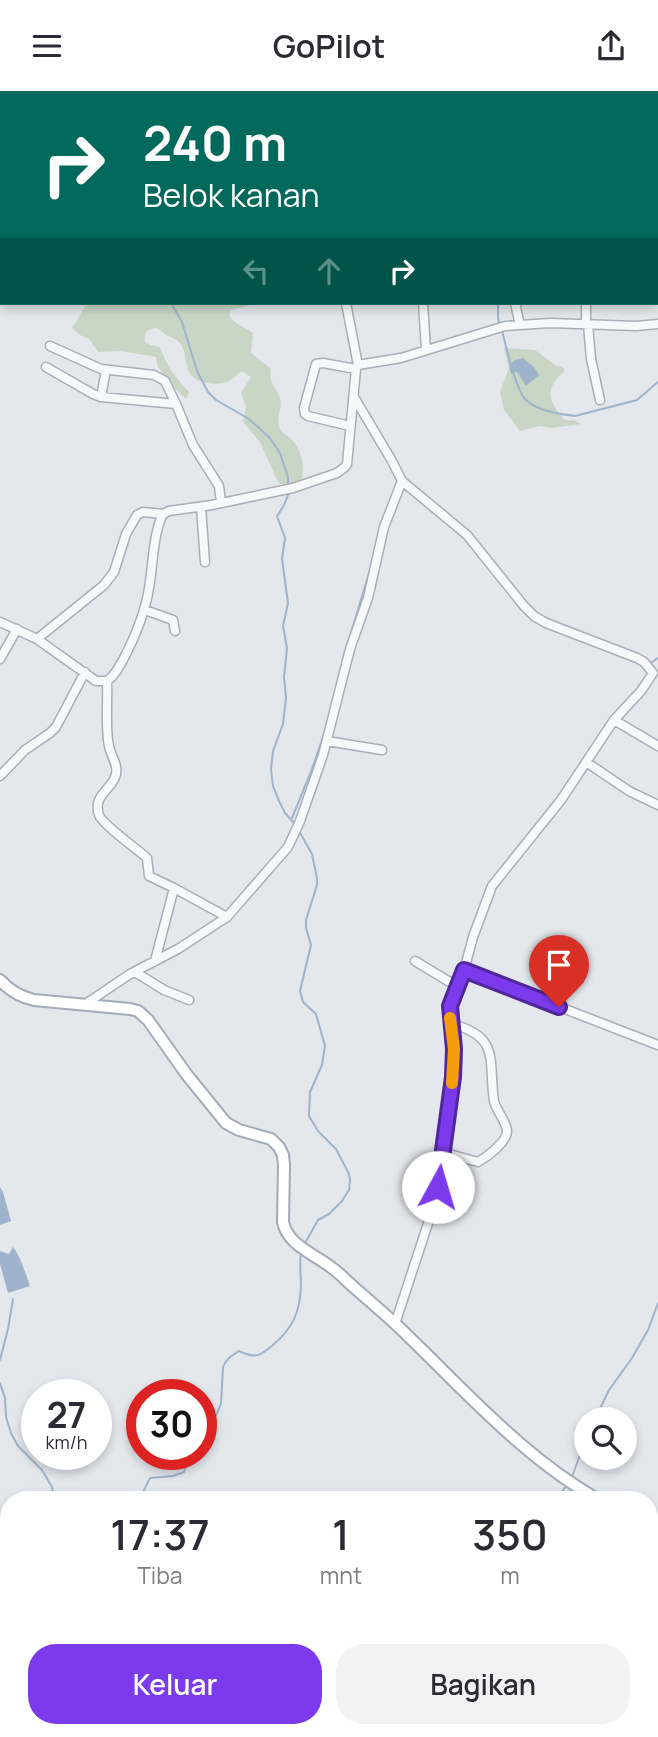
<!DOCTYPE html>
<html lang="id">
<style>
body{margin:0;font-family:Manrope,sans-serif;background:#f2f2f3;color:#2b2b33;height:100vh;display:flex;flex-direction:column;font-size:26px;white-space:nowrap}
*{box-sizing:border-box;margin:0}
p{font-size:23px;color:#7c7c81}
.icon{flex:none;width:38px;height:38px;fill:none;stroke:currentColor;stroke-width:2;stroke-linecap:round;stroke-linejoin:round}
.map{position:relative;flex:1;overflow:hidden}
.panel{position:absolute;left:0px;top:1400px;width:658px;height:247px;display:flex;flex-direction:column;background:#fff;border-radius:28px 28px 0 0;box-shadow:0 4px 10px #0003}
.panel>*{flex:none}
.guide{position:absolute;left:0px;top:0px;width:658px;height:214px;box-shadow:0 4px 10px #0003;background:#00695c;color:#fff;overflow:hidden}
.fabs{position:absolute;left:574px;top:1316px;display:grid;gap:14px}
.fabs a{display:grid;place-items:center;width:63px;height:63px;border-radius:50%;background:#fff;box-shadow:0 4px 10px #0003;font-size:35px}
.speed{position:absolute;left:21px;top:1288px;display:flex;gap:14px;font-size:35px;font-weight:700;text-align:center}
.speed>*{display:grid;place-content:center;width:91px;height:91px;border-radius:50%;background:#fff;box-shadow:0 4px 10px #0003;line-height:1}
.speed small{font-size:18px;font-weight:400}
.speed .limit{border:10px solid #d22;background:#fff;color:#111}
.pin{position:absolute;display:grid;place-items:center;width:60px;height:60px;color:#fff;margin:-72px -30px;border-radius:50% 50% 50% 0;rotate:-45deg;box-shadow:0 0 7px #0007}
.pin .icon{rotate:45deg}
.me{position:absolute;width:77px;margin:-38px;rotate:6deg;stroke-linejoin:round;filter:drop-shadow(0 0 5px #0008)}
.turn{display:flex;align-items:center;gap:24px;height:147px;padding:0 28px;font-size:32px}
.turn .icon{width:91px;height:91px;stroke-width:2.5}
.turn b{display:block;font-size:49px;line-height:60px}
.lanes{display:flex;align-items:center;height:66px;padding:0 28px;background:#0003;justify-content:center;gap:35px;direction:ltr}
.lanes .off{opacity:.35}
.eta{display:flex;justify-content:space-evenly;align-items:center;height:119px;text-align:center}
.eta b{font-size:42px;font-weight:600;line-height:49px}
.action{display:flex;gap:14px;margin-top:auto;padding:14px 28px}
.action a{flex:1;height:80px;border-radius:28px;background:#7c3aed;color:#fff;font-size:28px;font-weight:600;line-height:80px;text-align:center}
.action a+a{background:#f2f2f3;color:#2b2b33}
header{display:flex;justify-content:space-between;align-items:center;height:91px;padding:0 28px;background:#fff;font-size:32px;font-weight:600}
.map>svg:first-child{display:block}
.green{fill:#c9d6c5}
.water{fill:#9fb4cc}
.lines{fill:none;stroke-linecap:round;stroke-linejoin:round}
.stream{stroke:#9fb4cc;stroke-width:2}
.minor-casing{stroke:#a9aeb7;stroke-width:11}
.major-casing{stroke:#a3abb8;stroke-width:14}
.minor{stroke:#f7f8fa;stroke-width:8}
.major{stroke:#fff;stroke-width:10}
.route-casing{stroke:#51269a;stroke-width:18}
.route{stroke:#7c3aed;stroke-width:12}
.slow{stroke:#f59e0b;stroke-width:12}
</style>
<header><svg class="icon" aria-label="menu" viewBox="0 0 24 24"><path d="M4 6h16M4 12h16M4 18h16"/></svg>GoPilot<svg class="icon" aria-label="share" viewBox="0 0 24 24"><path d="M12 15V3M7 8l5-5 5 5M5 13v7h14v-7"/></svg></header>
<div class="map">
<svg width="658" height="1646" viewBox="0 0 658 1646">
<rect width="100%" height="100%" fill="#e4e7ec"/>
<path class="green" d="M249 0H385L386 2H251Z
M87 212H255L254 213 231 219 229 224C234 234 244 235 253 242L251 262 270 277C271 281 270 285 271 288 272 295 279 301 280 308 283 318 274 328 281 340 283 342 288 345 290 347 301 357 305 373 302 388L292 393H280L278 391 260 351 243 331 246 315 241 302 251 286 242 280C237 283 234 287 229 290 220 295 201 293 193 286 183 277 188 260 179 251 175 247 169 246 165 243 160 239 159 235 151 238 145 240 144 244 145 251L150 254 160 256C167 276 175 286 189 301L186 308 173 295 158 276 156 266 120 260 98 261 89 248 80 244 72 237Z
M504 257 535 259 555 274 564 277V281C543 298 549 312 565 329H574L581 333 553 337 540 335 520 340 504 319 500 301 509 277Z"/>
<path class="water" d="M523 267 534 276 539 284 526 295 517 281 511 283 509 274 515 269Z
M0 1096 3 1101 11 1130 0 1134Z
M13 1156C20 1164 26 1184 30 1195L8 1202 0 1173V1160L9 1163Z"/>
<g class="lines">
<path class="stream" d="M460 0 461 2
M0 81 2 79
M171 212 182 231 197 280 208 301 216 309 249 328 270 347 280 362 288 386V394
M498 212V227L500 235
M502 240 511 275
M513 281C516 289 519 301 525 308 535 319 561 324 575 325L637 309 658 291
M404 398 412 403
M394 401 397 390 396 386
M288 403C287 409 281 420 277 425L285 447 282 468 288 512 283 535 287 557 284 586 286 607 283 633 273 660 271 678 273 695 279 710 285 722 294 732
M375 460 380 439
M343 568 370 479
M649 573 658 567
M292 727 312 678 327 634
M299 740 312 763 317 787V794L306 829V837L311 854 300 900 303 911 316 923 325 955 322 974 310 1001 309 1025 318 1040 336 1058 349 1083 350 1089 349 1099 342 1110 329 1123 318 1129 304 1154
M0 1269 8 1238 13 1208
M0 1292 5 1307 6 1326 11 1342 18 1355 42 1379 52 1396 55 1409
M595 1328 609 1299 632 1267 648 1239 658 1212
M201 1345 216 1324 221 1313 223 1276C226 1268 231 1265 239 1260 256 1268 260 1265 273 1254 293 1237 300 1221 301 1195 301 1184 299 1173 301 1162
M572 1386 586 1347
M142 1409 144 1399 150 1387 173 1385 184 1381 190 1363
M555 1409 568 1393
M0 1630 9 1601
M344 1646 355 1638"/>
<g class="minor-casing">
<path id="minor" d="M186 2 188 0
M334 2V0
M346 212 358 274
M423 212 426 259
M515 212 520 234
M586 233V212
M588 233 591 268 600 309
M50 255 101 278 154 284 165 290 176 313 193 354 219 395 221 411
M46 276 93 303 101 306 176 313
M101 306 106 279
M354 306 392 370 402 390 467 444 524 515 534 525 546 532 637 567 644 571 653 582 641 600 614 629 561 709 492 795 473 846 461 891 450 915 454 958 452 986 436 1108 395 1233
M350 335 308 325 305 323 304 317 316 273 323 272 356 278
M201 416 205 471
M145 519 173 529 175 540
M0 531 37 548 96 590H107C115 585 118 577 123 569 135 546 145 523 149 497 153 475 153 442 163 423L169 420 212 414 293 397 337 382 345 376 347 373 356 278 358 274 401 267 505 235 550 232 636 235 658 233
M37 548 104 494 114 481 126 443 137 424 143 421 163 423
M0 568 17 538
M107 590C108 609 105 638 109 655 110 662 115 669 116 676 120 696 91 701 99 724 102 733 137 758 147 767L149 785 174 797 155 870
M614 629 658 655
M327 650 382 659
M586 671 629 700 658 714
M0 685 25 659 50 642 56 636 85 581
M174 797 227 826
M415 870 458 896
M464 879 658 954
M135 881 164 899 189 909
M84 914 130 883 178 858 227 826 288 756 300 730 323 664 350 558 368 507 384 436 402 390
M442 1061 478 1071C487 1066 507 1051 507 1040 507 1031 496 1020 494 1010 488 970 501 945 451 933
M649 1491 658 1470
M582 1646 586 1638"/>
</g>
<g class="major-casing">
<path id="major" d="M0 889C9 899 21 906 34 909L130 918 138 920 148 929 187 984 226 1032 239 1039 271 1048 279 1056 283 1064 284 1074 283 1131C288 1155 315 1163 332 1177 338 1181 343 1186 348 1191 368 1209 389 1226 408 1245 468 1303 526 1368 599 1409
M649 1432 658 1436"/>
</g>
<use href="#minor" class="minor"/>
<use href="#major" class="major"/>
</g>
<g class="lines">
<g class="route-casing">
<path id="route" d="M438 1096 453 986 454 958 450 915 464 879 559 916"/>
</g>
<use href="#route" class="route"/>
<path class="slow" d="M450 927 454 958 452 992"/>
</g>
</svg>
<div class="fabs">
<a><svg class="icon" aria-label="search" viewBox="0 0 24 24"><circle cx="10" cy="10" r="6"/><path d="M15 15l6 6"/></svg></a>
</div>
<div class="speed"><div>27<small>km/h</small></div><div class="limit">30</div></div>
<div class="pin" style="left:559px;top:916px;background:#d93025"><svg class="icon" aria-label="arrive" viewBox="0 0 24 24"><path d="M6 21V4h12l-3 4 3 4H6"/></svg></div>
<svg class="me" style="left:438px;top:1096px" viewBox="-20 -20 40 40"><circle r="19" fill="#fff"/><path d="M0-13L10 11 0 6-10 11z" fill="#7c3aed"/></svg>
<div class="guide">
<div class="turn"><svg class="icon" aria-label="right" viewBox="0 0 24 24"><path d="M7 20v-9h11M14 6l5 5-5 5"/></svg><div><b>240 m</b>Belok kanan</div></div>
<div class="lanes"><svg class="icon off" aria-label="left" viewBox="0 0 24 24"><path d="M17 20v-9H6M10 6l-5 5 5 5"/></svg><svg class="icon off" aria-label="ahead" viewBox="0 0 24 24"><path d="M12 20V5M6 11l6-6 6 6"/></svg><svg class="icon" aria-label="right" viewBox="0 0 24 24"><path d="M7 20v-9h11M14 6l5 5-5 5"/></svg></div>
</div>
<section class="panel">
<div class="eta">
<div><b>17:37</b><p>Tiba</p></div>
<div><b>1</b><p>mnt</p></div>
<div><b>350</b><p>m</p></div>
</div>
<div class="action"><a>Keluar</a><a>Bagikan</a></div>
</section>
</div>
